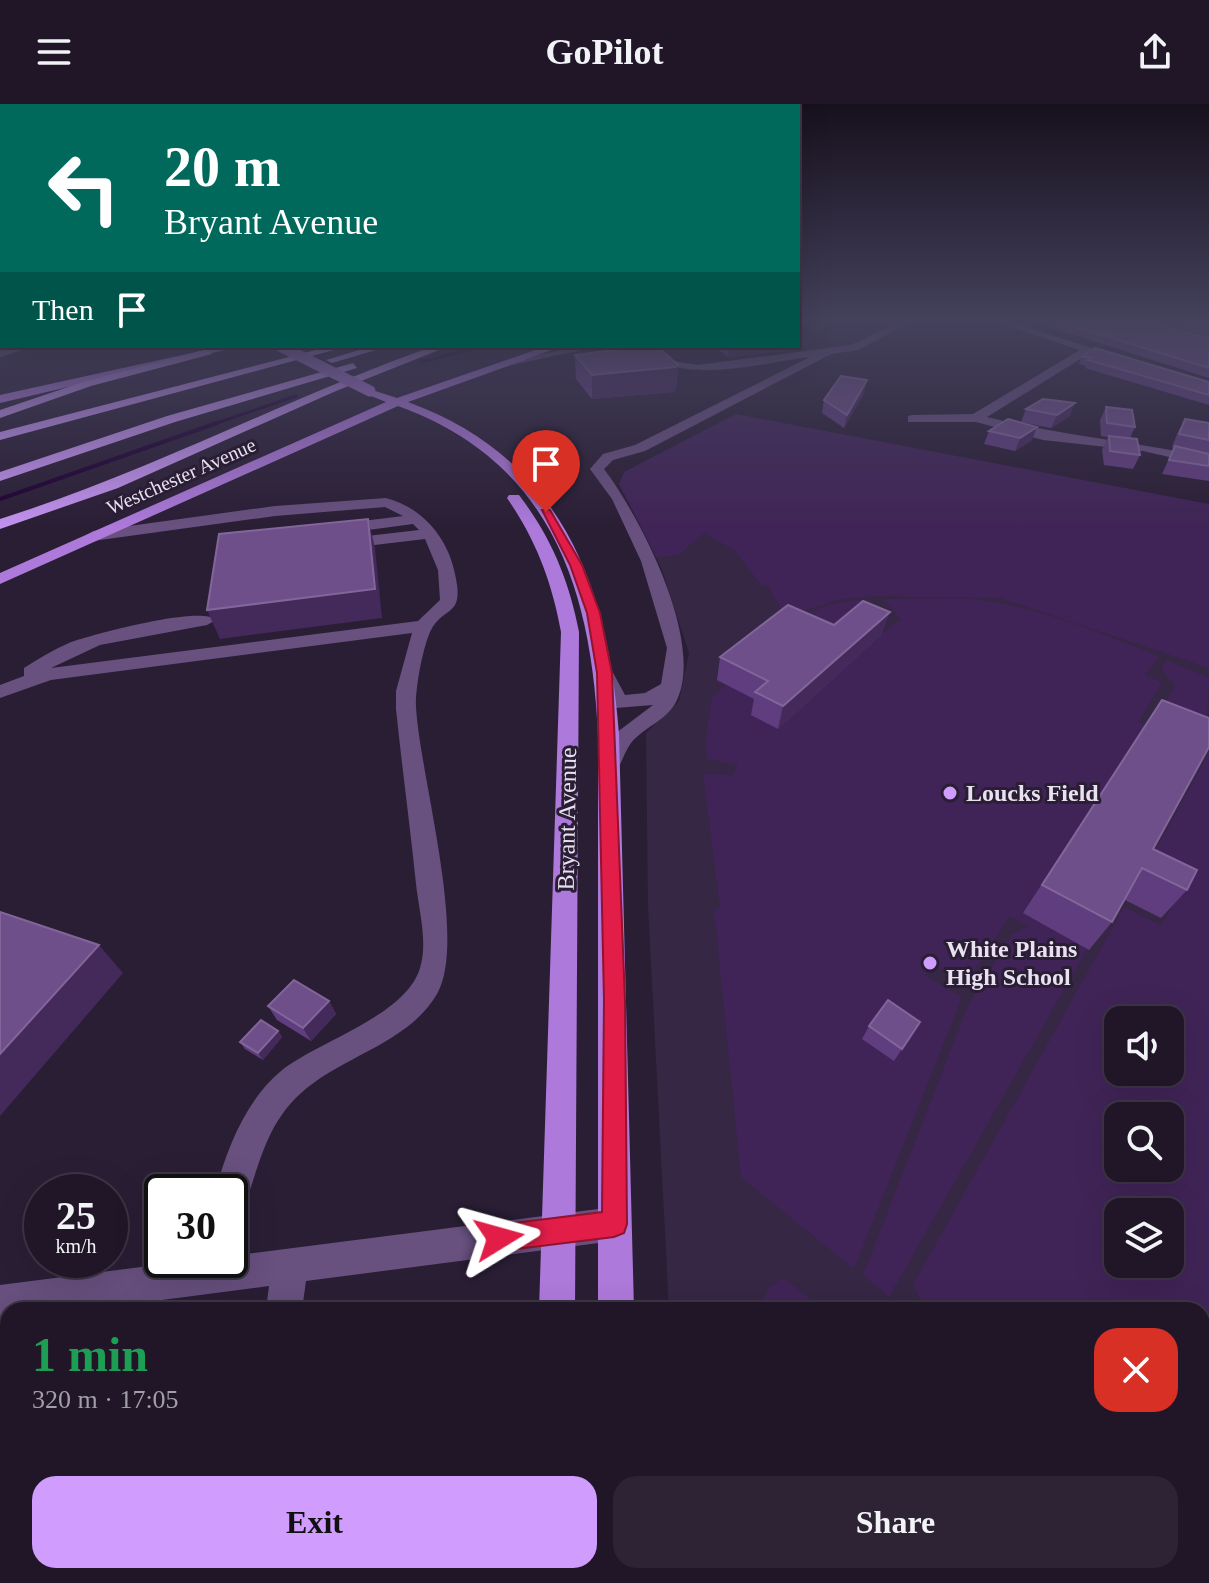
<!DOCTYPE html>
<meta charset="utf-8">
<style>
body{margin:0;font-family:"Times New Roman",serif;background:#2d2334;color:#f1f3f6;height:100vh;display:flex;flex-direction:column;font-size:30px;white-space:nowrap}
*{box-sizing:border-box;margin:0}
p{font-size:26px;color:#a29fa8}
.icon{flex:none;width:44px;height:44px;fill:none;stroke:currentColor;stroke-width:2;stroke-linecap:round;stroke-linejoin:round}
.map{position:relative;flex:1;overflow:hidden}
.details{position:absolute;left:0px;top:1198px;width:1210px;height:282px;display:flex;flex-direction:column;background:#201628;border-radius:24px 24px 0 0;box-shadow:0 8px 32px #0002,0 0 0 2px #3d3545}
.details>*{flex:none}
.banner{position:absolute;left:0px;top:0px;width:800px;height:244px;box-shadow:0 8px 32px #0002,0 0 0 2px #3d3545;background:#00695c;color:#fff;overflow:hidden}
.controls{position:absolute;left:1104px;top:902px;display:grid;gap:16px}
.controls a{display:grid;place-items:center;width:80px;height:80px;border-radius:16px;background:#201628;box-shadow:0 8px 32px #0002,0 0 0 2px #3d3545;font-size:40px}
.speed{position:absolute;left:24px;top:1070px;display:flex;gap:16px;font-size:40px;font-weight:700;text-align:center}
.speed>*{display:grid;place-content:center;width:104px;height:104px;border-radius:50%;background:#201628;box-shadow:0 8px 32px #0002,0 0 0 2px #3d3545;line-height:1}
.speed small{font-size:20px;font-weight:400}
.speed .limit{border:4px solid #111;border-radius:12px;background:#fff;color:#111}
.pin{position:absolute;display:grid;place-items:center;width:68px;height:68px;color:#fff;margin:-82px -34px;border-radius:50% 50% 50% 0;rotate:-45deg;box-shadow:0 0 8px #0007}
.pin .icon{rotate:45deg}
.me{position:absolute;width:88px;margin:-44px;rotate:82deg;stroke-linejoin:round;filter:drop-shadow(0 0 6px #0008)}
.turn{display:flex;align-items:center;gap:28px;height:168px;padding:0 32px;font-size:36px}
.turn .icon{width:104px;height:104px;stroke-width:2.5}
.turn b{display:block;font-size:56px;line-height:68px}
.then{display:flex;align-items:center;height:76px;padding:0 32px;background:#0003;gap:16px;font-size:30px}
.round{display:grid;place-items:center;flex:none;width:84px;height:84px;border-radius:24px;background:#2d2334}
.overview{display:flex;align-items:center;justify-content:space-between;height:136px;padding:0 32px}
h1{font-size:48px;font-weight:600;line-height:60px;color:#1e9e55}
.action{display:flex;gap:16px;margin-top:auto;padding:16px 32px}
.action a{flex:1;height:92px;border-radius:24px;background:#d09dff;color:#111;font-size:32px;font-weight:600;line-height:92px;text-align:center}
.action a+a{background:#2d2334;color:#f1f3f6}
header{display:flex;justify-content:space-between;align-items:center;height:104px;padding:0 32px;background:#201628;font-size:36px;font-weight:600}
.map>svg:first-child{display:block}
.built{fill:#362744;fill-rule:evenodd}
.green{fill:#402457;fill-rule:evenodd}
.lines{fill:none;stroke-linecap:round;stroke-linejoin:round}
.stream-far1{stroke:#1e0132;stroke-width:3}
.stream{stroke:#1e0132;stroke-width:4}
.minor{fill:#68507f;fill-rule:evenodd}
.major{fill:#ad79db;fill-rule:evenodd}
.highway{fill:#c292ef;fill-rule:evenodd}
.major-bridge{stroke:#ad79db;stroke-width:11}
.wall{fill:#603d7e}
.shaded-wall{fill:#44295b}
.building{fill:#6f4f8a;stroke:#82669a;stroke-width:2}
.route{fill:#e11d48;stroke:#92132f;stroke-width:2}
.poi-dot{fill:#d09dff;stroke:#2a1e35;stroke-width:3}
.labels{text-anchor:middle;stroke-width:6;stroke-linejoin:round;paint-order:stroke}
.far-street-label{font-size:20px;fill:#e8e1f0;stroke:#2a1e35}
.poi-label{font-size:24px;font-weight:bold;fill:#e8e1f0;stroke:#2a1e35;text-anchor:start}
.street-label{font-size:24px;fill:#e8e1f0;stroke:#2a1e35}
</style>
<header><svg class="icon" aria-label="menu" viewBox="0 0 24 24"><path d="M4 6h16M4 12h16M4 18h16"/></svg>GoPilot<svg class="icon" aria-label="share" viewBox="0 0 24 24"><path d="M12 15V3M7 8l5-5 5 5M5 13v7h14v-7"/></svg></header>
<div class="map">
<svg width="1209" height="1479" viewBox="0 0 1209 1479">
<rect width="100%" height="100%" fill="#2a1e35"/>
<path class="built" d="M628 395 1209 400V1479H682V1472H1202V1206H669L648 801 646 629 679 597 689 549 662 466ZM1118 916H1170V968H1118ZM1118 1012H1170V1064H1118ZM1118 1108H1170V1160H1118Z"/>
<path class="green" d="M736 310 1209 400V564L1000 494 874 492 842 495 795 509 782 507 768 481 762 482 734 446 704 429 678 451 656 453 619 380 624 368Z
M963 494C1033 500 1094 527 1159 552L1145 571 1162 578 1138 618 1152 624 1175 582 1162 566 1166 556 1209 574 1206 636 889 1193 863 1171 968 902 1011 831 1028 822 1010 812 965 881 933 860 925 872 962 893 854 1165 741 1073 714 806 720 803 703 670 732 671 738 661 707 655 706 633 712 593 725 582 715 577C760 542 806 494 867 496L879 507 882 530 901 515 883 495Z
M1209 649V1479H1204L1208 1460 1202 1455V1206H926L913 1181 1124 803 1161 821 1178 793 1140 774ZM1118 916H1170V968H1118ZM1118 1012H1170V1064H1118ZM1118 1108H1170V1160H1118Z
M783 1174 825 1206H758L768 1185Z
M789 1472H1120L1124 1479H790Z"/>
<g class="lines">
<path class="stream-far1" d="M421 258 482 242
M211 321 296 292"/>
<path class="stream" d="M0 395 217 319"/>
<path class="minor" d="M902 216H915L858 246 831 250 645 347 613 356 604 365C641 414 706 540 676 598 666 617 644 623 631 639 625 647 622 658 617 666H601L598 661 616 629 653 601 616 604 607 595 594 569 604 563 611 565 625 591 645 589 661 580 667 544 641 457 612 395 590 365 603 350 635 341 810 253C753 260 682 284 635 242H648L673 257 698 261 851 241Z
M990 216H1005L1128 256 1122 259 1090 249 987 313C1060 332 1135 337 1209 354V362L1143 347 1043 336 976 318H908V312L912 311 973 310 1080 246Z
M0 222H2V228H0Z
M18 242H35L0 253V247Z
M579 242H600L499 264 493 261Z
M386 394C422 403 448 434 455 470 465 514 444 501 431 526 423 542 415 585 416 603 420 672 468 836 437 890 408 940 341 952 300 990 264 1023 259 1065 242 1108L230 1113V1088H215C227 1045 245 997 281 967 318 937 406 912 420 864 428 838 419 807 416 780 410 722 402 663 396 605V587L412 529 51 576 0 594V581L24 572V564C38 555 53 546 69 539 91 531 201 501 216 516L207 521 100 541 51 564 418 517 440 496 438 466 425 435 341 445 333 440 341 435 419 426 413 420 338 430 330 425 338 420 403 412 385 403 275 412 93 437 85 432 93 427 275 402Z
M614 1103 626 1108 631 1120 626 1132 614 1137 306 1177 302 1206H266L269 1182 85 1206H8V1216L0 1217V1181L196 1156H230V1152Z
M226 1472H270L269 1479H225Z"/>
<path class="major" d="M223 242H242L0 299V291Z
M547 242H563L408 298C561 354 608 480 619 630L634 1206H598V630C591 482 550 357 398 302L0 480V469L386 298 366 290V284L397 294Z
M509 391H519C551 433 569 476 579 528L575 1206H539L561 528C552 478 536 436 507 394Z
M530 1472H574L573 1479H529Z
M598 1472H642V1479H598Z"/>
<path class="highway" d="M331 242H349L0 336V328Z
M372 242H389L332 259 326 256Z
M434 242H449L336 287 118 384 0 425V415C149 368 287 294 434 242Z
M208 245 212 250 91 282 0 314V306L83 278Z
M353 259 357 264 175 318 0 377V368L167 312Z"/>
<path class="major-bridge" d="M280 242 370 287"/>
</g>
<path class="wall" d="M1027 216H1140L1209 234V274Z
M1142 216H1209V232Z
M714 242H784V247L728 253Z
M575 251 678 261 676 285 673 288 592 295 576 275Z
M1082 252 1209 279V301L1085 264 1086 262 1079 260Z
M864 289 844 324 822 309 824 296Z
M1106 303 1135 323 1130 334 1140 351 1133 365 1104 361 1102 346 1108 333 1101 332 1100 316Z
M1026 305 1070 312 1051 324 1021 318Z
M1185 315 1209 319V377L1162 370 1174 344 1172 343 1178 328Z
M989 327 1032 336 1015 347 984 340Z
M834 521 882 530 778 625 751 611 754 595 717 576 720 553Z
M1162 596 1153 745 1187 786 1161 814 1125 796 1112 818 1089 846 1023 809Z
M329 897 336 910 311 937 277 916 268 902Z
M920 918 894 957 862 935 869 922Z
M278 927 282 933 263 956 245 945 240 938Z"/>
<path class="shaded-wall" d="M729 242H784V247L728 253Z
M678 261 676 285 673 288 592 295V271Z
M867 276 864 289 844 324 847 311Z
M1075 299 1070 312 1051 324 1057 311Z
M1037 323 1032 336 1015 347 1020 334Z
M368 415 375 444 382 514 220 535 207 506Z
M890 508 882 530 778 625 783 602Z
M99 841 123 869 0 1012V950Z
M329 897 336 910 311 937 303 924Z
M278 927 282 933 263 956 258 949Z
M84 1472H123L120 1479H82Z"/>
<path class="building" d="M1053 216H1140L1209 234V264Z
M1178 216H1209V223Z
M646 242 658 243 678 261 675 263 592 271 575 251Z
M1095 244 1209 278V291L1088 256 1091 254 1082 252Z
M841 272 867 276 847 311 824 296Z
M1043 295 1075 299 1057 311 1026 305Z
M1106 303 1132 306 1135 323 1107 319Z
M1008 315 1037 323 1020 334 989 327Z
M1185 315 1209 319V336L1179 330Z
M1109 332 1137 335 1140 351 1110 347Z
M1175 342 1209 350V362L1169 356Z
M368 415 375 485 207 506 219 430Z
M863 497 890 508 783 602 755 588 768 577 720 553 788 501 834 521Z
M1162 596 1209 614V643L1153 745 1197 766 1187 786 1142 764 1112 818 1042 781Z
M0 808 99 841 0 950Z
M294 876 329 897 303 924 268 902Z
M888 896 920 918 902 945 869 922Z
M261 916 278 927 258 949 240 938Z
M0 1336 8 1337V1472H84L82 1479H0Z"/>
<linearGradient id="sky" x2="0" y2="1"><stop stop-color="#17101d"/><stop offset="0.51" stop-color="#44415c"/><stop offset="1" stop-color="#44415c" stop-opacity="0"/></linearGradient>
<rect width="1209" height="423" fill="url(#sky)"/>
<path class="route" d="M542 406H550L582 461 600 509 612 569 625 896 627 1120 624 1129 614 1133 499 1147 490 1143 486 1134 490 1125 499 1121 602 1108 604 896 597 569 587 509 570 461Z"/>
<g class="poi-dot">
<circle cx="950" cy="689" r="8"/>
<circle cx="930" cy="859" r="8"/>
</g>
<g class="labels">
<g class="far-street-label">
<text transform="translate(181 372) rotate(-24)" y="7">Westchester Avenue</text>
</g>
<g class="poi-label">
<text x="966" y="697">Loucks Field</text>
<text x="946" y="853">White Plains<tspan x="946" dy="28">High School</tspan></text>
</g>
<g class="street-label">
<text transform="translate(567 715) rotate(-89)" y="8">Bryant Avenue</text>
</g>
</g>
</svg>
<div class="controls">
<a><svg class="icon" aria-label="sound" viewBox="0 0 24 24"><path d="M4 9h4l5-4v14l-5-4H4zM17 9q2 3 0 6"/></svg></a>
<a><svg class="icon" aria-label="search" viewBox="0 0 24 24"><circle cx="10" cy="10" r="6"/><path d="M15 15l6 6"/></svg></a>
<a><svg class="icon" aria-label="layers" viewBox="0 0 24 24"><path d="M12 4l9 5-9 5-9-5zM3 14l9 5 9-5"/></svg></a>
</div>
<div class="speed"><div>25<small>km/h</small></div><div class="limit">30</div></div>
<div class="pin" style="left:546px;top:408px;background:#d93025"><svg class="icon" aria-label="arrive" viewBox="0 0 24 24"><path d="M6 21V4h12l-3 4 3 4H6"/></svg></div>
<svg class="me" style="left:499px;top:1134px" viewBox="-20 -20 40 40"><path d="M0-17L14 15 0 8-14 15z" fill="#e11d48" stroke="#fff" stroke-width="4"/></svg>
<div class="banner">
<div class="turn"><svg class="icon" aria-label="left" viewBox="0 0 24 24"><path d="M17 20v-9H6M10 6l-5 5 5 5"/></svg><div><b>20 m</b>Bryant Avenue</div></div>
<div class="then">Then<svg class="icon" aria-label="arrive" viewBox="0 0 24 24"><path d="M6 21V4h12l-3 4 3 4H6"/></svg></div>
</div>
<section class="details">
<div class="overview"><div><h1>1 min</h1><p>320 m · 17:05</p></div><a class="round" style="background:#d93025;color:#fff"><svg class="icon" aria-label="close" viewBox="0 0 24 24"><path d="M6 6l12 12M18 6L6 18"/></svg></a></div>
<div class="action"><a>Exit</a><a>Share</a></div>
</section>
</div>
